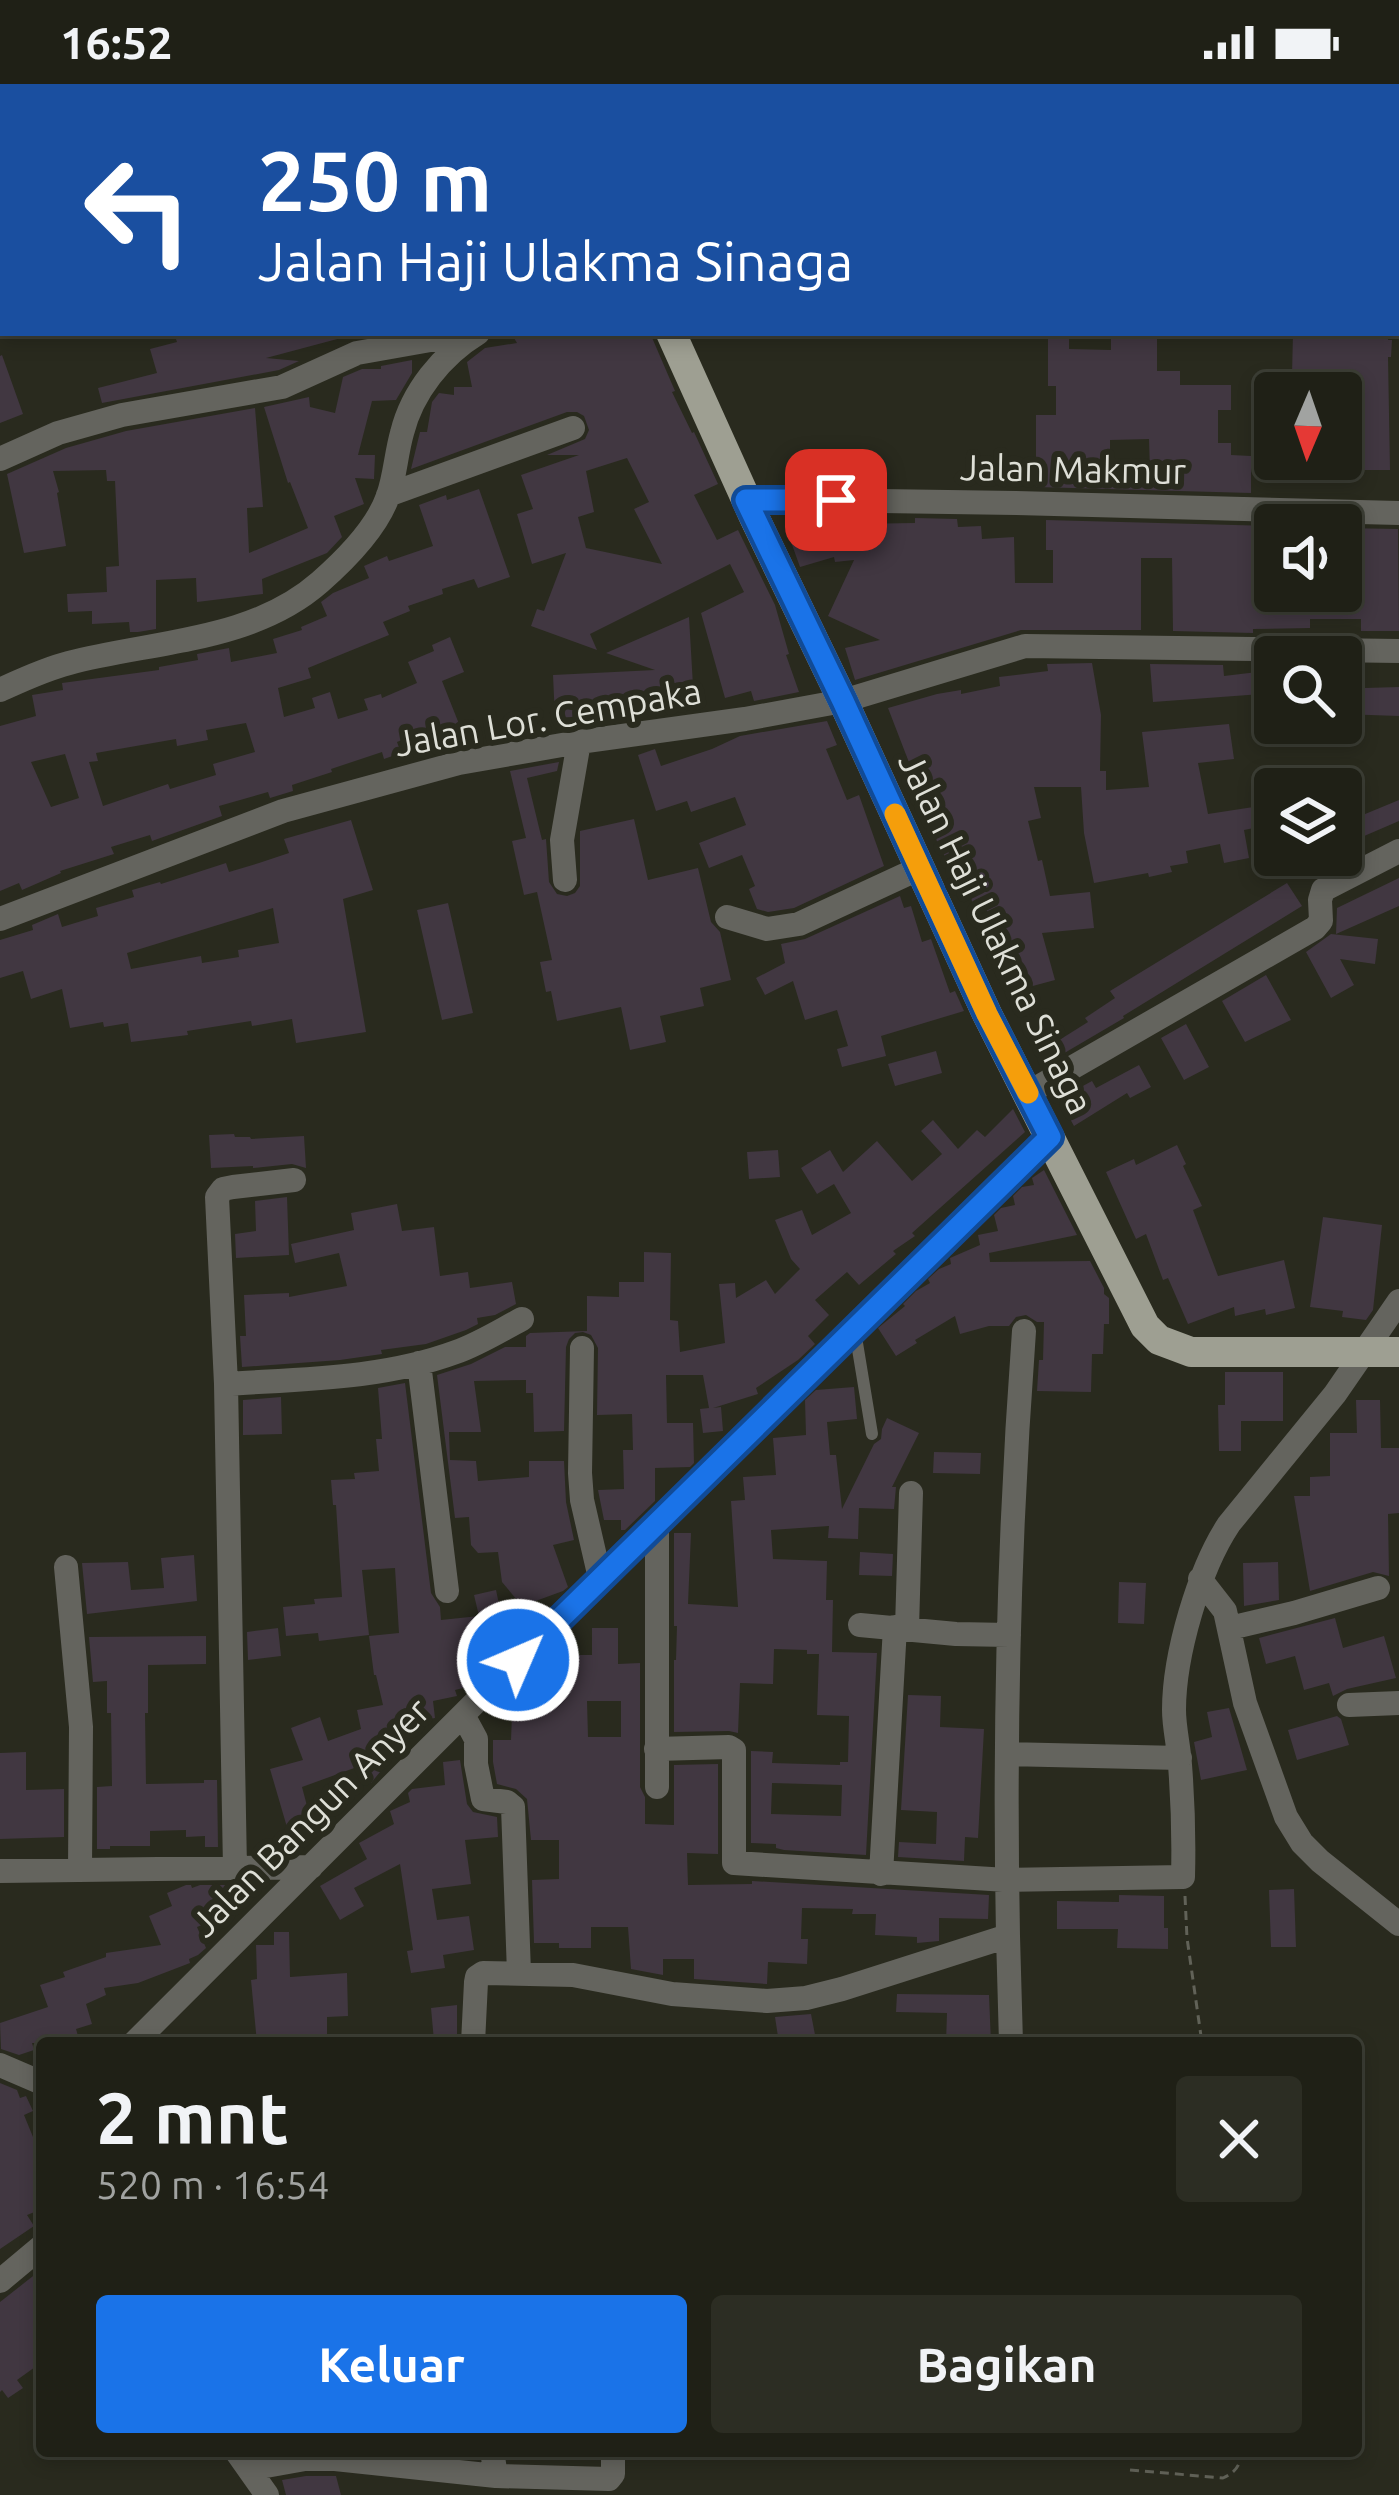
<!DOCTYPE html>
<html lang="id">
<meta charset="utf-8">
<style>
body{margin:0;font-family:Ubuntu,sans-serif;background:#2c2d23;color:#f1f3f6;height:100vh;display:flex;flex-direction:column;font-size:45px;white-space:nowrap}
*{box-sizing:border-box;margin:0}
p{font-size:39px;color:#a1a3a1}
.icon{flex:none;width:66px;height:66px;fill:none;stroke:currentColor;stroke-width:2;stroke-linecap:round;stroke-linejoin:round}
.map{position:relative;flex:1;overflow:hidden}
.drawer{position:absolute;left:36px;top:1953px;width:1326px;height:420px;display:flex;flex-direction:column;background:#1f2016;border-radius:12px;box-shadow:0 6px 18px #0003,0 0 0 3px #3c3e35}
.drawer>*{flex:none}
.top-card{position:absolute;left:0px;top:0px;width:1401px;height:252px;box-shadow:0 6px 18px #0003,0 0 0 3px #3c3e35;background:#1a4fa0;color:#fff;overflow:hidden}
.needle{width:78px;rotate:182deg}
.fabs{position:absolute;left:1254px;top:288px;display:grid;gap:24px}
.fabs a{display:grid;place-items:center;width:108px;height:108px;border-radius:12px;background:#1f2016;box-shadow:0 6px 18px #0003,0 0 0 3px #3c3e35;font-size:60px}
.pin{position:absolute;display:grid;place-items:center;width:102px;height:102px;color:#fff;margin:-51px;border-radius:24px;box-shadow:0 6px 18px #0006}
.me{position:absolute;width:132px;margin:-66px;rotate:45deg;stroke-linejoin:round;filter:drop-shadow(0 0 9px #0008)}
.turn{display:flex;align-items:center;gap:42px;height:252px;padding:0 60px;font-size:54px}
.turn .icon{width:156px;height:156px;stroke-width:2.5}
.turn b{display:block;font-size:84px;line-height:102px}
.round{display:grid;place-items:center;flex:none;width:126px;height:126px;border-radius:12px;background:#2c2d23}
.head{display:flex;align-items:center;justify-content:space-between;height:204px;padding:0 60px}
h1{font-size:72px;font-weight:700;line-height:90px}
.cta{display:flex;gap:24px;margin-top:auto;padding:24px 60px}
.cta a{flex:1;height:138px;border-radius:12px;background:#1a73e8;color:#fff;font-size:48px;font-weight:700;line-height:138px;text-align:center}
.cta a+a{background:#2c2d23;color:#f1f3f6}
.status{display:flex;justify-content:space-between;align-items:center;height:84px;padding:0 60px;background:#1f2016;direction:ltr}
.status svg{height:33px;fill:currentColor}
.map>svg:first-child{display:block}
.building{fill:#413741;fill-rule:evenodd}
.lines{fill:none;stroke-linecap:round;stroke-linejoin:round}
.path{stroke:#616258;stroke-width:3;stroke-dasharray:9 6;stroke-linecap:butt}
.lane{stroke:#64645e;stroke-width:12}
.street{stroke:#64645e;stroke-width:24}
.primary{stroke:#9e9f92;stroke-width:30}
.route-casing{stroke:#114b97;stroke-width:30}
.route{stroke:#1a73e8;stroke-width:21}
.slow{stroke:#f59e0b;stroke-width:21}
.labels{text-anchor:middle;stroke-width:12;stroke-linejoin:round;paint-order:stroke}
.street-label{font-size:36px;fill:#dedfd7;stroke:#292a1e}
</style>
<div class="status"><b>16:52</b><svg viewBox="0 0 49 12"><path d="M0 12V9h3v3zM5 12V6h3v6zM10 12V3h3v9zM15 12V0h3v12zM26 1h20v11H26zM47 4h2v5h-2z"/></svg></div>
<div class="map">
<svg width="1399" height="2411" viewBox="0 0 1399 2411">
<rect width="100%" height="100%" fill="#292a1e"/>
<path class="building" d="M174 249H340L341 254 266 274 299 277 279 286 102 319 98 304 157 289 150 265 177 258Z
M511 249H650L675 307 672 308 692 349 694 348 718 400 694 411 717 456 738 446 775 521 789 570 786 571 799 608 754 617 751 607 725 614 701 529 744 508 730 480 590 550 597 566 531 542 537 525 544 527 566 469 532 480 517 430 533 425 521 391 579 371H547L585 355 589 346 584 332 577 328H567L411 385 420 348H427L432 318 439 309 454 311V303H472L467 278 485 264 517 259ZM627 374 649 418 634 425 662 480 586 464 578 433 594 428 586 387Z
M1048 249H1069V265L1111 266V249H1157V287H1180V301H1231V326H1218V359H1231V371L1251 372V409L1036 403V331H1056V302H1048ZM1149 355 1150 388H1110V356Z
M1293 249H1388V256H1392L1391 273H1388L1390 386H1341V339H1347V309H1275L1274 365H1257L1259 291H1292Z
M2 271 23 330 0 339V272Z
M412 276V289L396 316 372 317 358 371H375L374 395 355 394 364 420 334 432 342 453 327 469 262 495 263 510 197 518 196 494 156 496V545L138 548H130L129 538 92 540V527L68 528 67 510 107 508 106 483 119 482 115 397H107L106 386 53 387 59 408 57 409 66 462 24 469 7 390 66 364 126 347 255 324 263 423 247 424 249 469 308 444 290 398 288 399 264 323 309 313 310 323 335 329 343 293 362 285H381V282Z
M479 405 510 493 478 504 474 495 442 505 443 510 408 522 410 527 383 538 389 551 308 584 311 594 278 604 284 633 315 624 312 614 330 608 338 635 368 626 364 615 381 610 382 614 417 599 408 578 434 567 432 561 450 553 464 588 442 597 461 645 440 654 436 642 397 658 401 669 384 675 382 668 331 685 332 688 292 701 293 707 270 714 268 708 219 722 222 732 152 757 150 751 111 763 114 770 60 787 61 789 22 806 19 799 0 807V642L36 632 32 611 63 606 62 599 159 586V583L198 576 197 570 229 564 231 578 277 569 273 555 302 546 301 543 327 532 321 518 333 509 369 494 364 482 387 472 389 477 433 462 419 421 446 411 447 416ZM246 639 255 668 213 680 216 691 170 705 168 700 103 722 89 678 98 677 96 669 176 655 177 662 208 656 206 646ZM65 670 79 714 51 723 31 678Z
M816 433 821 444 852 440 915 439V434L957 435 958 443 981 442 982 455 1014 453 1015 499H1053V466H1046V436L1275 442V507H1341L1342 444 1398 445 1399 547H1361V535H1310V544L1253 545V549L1173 547 1172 474H1141V546H1021L855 596 845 564 880 556 828 532 854 476 835 478 834 473 800 483 785 441Z
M689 533 694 619 619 625V630L555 634 553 591 655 586 606 569Z
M1092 579 1101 631 1100 687H1106V706L1149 703 1142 648 1229 640 1234 675 1198 679 1208 730 1260 722 1264 742 1244 746 1249 774 1224 779 1220 760 1186 767 1188 779 1170 782 1172 788 1149 793 1148 789 1094 799 1084 749 1081 703H1034L1041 734 1028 737 1038 777 1042 776 1050 812 1090 808 1094 844 1042 849 1055 896 1010 908 986 824 974 826 963 779 946 782 942 761 938 762 933 741 927 743 916 698 910 700 905 683 910 681 888 624 937 610 961 606V610L1000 602 999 593 1048 587 1047 580Z
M1150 580 1223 581 1224 592 1275 586V609L1153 618Z
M1341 583H1364L1365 604 1399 603V632L1341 630Z
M827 637 837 661 826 665 847 716 859 711 884 782 794 824 768 828 757 825 749 805 755 802 742 771 709 784 699 759 746 741 735 713 691 728 687 717 656 727 638 671 655 665 661 682 712 665 740 652Z
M559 678 557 687 527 694 542 756 546 755 549 798 557 810 567 812 575 809 580 802V747L634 735 648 796 698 784 711 838 720 848 731 896 700 904 704 922 660 932 666 958 630 966 621 923 557 937 551 907 546 908 540 878 552 876 537 808 524 811 512 757 526 754 510 687Z
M1399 716V737L1341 762V740Z
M351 736 373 806 343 815 366 948 296 959 292 935 252 942 251 937 187 947 188 951 131 958 128 939 104 943 103 938 70 944 62 905 31 915 23 887 0 894V856L33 846 32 841 58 830 62 843 98 832 96 824 134 813 132 806 160 798 161 800 226 779 229 788 259 779 289 769 284 755ZM273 824 279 859 238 866 239 873 202 879 201 872 131 885 127 869Z
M1399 794V822L1336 850 1337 824Z
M1287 799 1302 822 1123 932 1124 934 1044 981 1037 970 1088 938 1085 934 1115 914 1110 907Z
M900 812 904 824 911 822 922 858 931 855 950 909 955 907 964 927 881 952 886 972 842 983 837 965 848 962 837 926 805 936 793 897 765 911 756 894 785 879 781 860 805 855Z
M448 819 473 929 442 936 417 826Z
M1331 850 1378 855 1375 880 1340 875 1354 901 1331 914 1306 868Z
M1266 891 1291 936 1245 958 1222 917Z
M1186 940 1209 983 1184 996 1161 954Z
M936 967 942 989 895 1002 888 980Z
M1139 981 1151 1003 1130 1014 1127 1009 1074 1042 1059 1015 1092 997 1096 1004Z
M1013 1025 1025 1048 912 1149 915 1152 893 1167 896 1170 859 1201 847 1188 815 1216 829 1231 808 1252 815 1260 798 1276 756 1304 758 1310 713 1324 721 1323 723 1347 703 1349 700 1325 709 1324 703 1291H666L667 1339H693L694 1379 690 1383 655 1384V1417L625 1446H621V1436H604L598 1406 624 1405 623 1366H633L632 1330 597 1331 598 1264 591 1251 583 1248 575 1249 569 1255 566 1263 564 1347 534 1348 533 1309H526V1296L474 1297 481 1348H449L450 1376 476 1377 478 1397 529 1393V1377H564L566 1418 574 1456 553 1461 568 1503 563 1507 522 1522 502 1498 498 1468 478 1469 471 1461 469 1433 455 1434 437 1291 471 1280 505 1263H526V1252L530 1249 587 1247V1212L619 1213V1198H644V1168L671 1169 670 1236 678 1237 680 1268 725 1259 719 1200 735 1199 736 1214 766 1196 775 1210 800 1185 791 1175 775 1136 802 1126 812 1151 851 1129 834 1100 817 1110 801 1084 830 1066 843 1088 877 1057 912 1097 942 1070 921 1047 933 1036 958 1065 977 1046 985 1053Z
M234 1050 235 1053H250L251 1055 304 1052 306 1084 292 1080 253 1084V1082L211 1084 209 1051Z
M1177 1061 1186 1080 1183 1082 1202 1122 1193 1126 1218 1192 1284 1176 1295 1224 1266 1231 1265 1225 1235 1232 1234 1223 1188 1240 1168 1194 1163 1196 1146 1150 1136 1155 1106 1088 1134 1075 1136 1081Z
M778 1066 780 1093 749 1095 747 1068Z
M1044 1086 1077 1151 989 1169 990 1178 1090 1177 1104 1204V1210L1109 1214V1240H1104L1103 1270H1092L1091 1308 1037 1307 1039 1276H1043L1044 1238H1037L1026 1231 1016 1233 1009 1242H989L960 1250 955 1232 915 1256 917 1259 896 1272 878 1244 905 1222 903 1220 916 1207 930 1199 928 1195 939 1185 951 1180 950 1174 980 1161 978 1151 998 1147 994 1131 1001 1124 1015 1121 1013 1112 1022 1103 1034 1101 1032 1094Z
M287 1113 289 1171 236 1174 235 1150 256 1147 255 1117Z
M397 1120 402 1147 434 1143 440 1192 468 1188 470 1204 512 1198 516 1220 495 1231 477 1234 478 1240 466 1246 426 1260 381 1266 382 1270 340 1276 242 1283 240 1252H246L244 1211 289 1209V1213L347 1202 339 1169 295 1179 291 1160 354 1146 351 1129Z
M1323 1133 1382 1141 1373 1226 1366 1236 1342 1233 1343 1227 1310 1223Z
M1225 1288H1283V1337H1241V1367H1219L1218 1321H1225Z
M405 1299 431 1509 440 1523 441 1536 479 1532 474 1511 496 1506 505 1548 484 1552 491 1579 467 1603 455 1606 457 1612 433 1617 435 1634 412 1638 413 1640 386 1646 390 1667 370 1671 380 1688 371 1699H366L357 1683 302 1703 311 1737 289 1750 270 1685 303 1676 291 1644 320 1633 328 1657 361 1645 357 1626 383 1621 376 1591H374L369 1552 399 1549 395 1484 362 1486 369 1551 319 1557 318 1549 286 1552 283 1523 315 1520 314 1515 342 1513 336 1421H333L331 1396 355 1395 354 1389 379 1387 376 1355H382L378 1304Z
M854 1303 857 1335 827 1338 830 1371H836L842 1425 874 1360 881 1355 882 1345 887 1334 919 1349 892 1403H896L894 1425 859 1424 858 1455 828 1454 829 1442 771 1446 773 1475 827 1477 826 1516H833L832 1568 877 1569 866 1771 784 1766 776 1764V1760L751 1759V1667L773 1668 772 1679 840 1681V1678H848L849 1632 817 1631 819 1570H807V1566L774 1565 773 1600 740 1599 738 1649 729 1647 674 1648V1576H676L677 1542H674V1449H691L688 1520 738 1523 731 1417 745 1416 743 1393 776 1391 773 1354 806 1351 805 1316 816 1306ZM772 1699 842 1701 841 1732 771 1730Z
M281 1313 282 1350 243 1351V1316Z
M1356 1316H1380L1381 1364H1399V1429L1388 1430 1389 1492 1373 1488 1310 1507 1294 1412H1310V1393L1330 1392V1349H1357Z
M934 1368 981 1369 980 1390 933 1389Z
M860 1468 893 1470 892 1492 859 1491Z
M194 1471 197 1517 87 1530 82 1479 128 1478 131 1506 164 1504 161 1474Z
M1278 1478 1279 1516 1244 1522 1243 1479Z
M1119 1498 1146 1499 1144 1540 1118 1539Z
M1335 1534 1343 1564 1384 1552 1396 1594 1347 1605 1333 1612 1329 1599 1304 1606 1295 1572 1266 1580 1259 1554Z
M278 1544 281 1572 248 1576 247 1548Z
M592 1544H618V1580L640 1579V1703L645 1713V1740L674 1741V1681L718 1680V1770L687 1769 688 1801 752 1800V1797L989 1811 988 1835 939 1834V1857L917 1859V1853L875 1851 876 1830H852L853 1825 802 1824 801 1855H808L807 1880 768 1878 767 1900 694 1895V1875H663V1891L631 1885 628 1843H591V1864H559V1859H534L532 1796 559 1795V1756H531L527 1715 516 1705 497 1700 493 1678V1656H511L513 1604 526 1591H536V1584H557V1571H592ZM587 1617H621V1653H588Z
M206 1552V1580L148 1581V1629H145L146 1700 204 1699V1696H217L218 1763H205V1752L186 1753V1746L150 1747V1762H110V1765H97V1703L112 1702 111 1629H107V1597L93 1598 89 1553Z
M908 1611 941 1612 940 1643 984 1645 978 1754 965 1753 964 1777 898 1773 899 1758 936 1760 937 1728 901 1726Z
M1229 1624 1247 1686 1201 1696 1194 1658 1212 1653 1207 1628Z
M1337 1632 1341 1635 1349 1661 1297 1676 1288 1646Z
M26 1668V1706L64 1705V1753L0 1755V1669Z
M460 1676 467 1720 473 1728 497 1733 498 1753 465 1756 471 1800 432 1805 437 1836 469 1832 474 1866 443 1871 445 1884 411 1889 407 1867 413 1866 400 1780 354 1804 364 1822 340 1836 320 1802 367 1775 359 1759 394 1740 390 1727 410 1718 408 1709 412 1705 445 1701 443 1678Z
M186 1801H191L192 1804 200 1801H226L235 1824 206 1836 207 1839 197 1843 206 1864 198 1871 189 1875 190 1879 138 1899 104 1904 106 1911 86 1920 92 1940 76 1945 80 1959H32L34 1966 19 1971 1 1965 0 1939 48 1923 40 1901 65 1893 63 1888 106 1873V1869L161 1861 149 1832 172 1822 167 1809Z
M1294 1805 1296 1863H1271L1269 1806Z
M1119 1811 1164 1812V1844H1168V1865L1117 1864 1118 1845H1057V1817L1119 1818Z
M274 1848H289L290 1893 347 1889 348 1932 327 1933V1959H257L251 1896 257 1895 256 1861H274Z
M897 1910 989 1911 991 1959H946L947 1929 896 1928Z
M457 1921V1955L434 1957 431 1924Z
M811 1930 816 1956 779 1959 775 1933Z
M0 1999 17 2006 20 2014 26 2012 33 2027 24 2031 42 2075 37 2077 42 2090V2125L27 2131 34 2142 0 2165Z
M42 2185V2278L17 2296 23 2304 8 2314 2 2306 0 2308V2218Z
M306 2392H336L341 2411H286L282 2396Z"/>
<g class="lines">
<path class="path" d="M1185 1812 1187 1854 1202 1959
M1130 2386 1223 2394C1236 2388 1241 2381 1241 2367"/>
<path class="lane" d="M855 1247 872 1350"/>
<path class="street" d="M124 0 125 3
M792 0 794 3
M424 3 432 0
M863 3 889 0
M1191 3V0
M1398 15H1399
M0 137 3 136
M1398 197H1399
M0 375 58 349 122 331 282 303 357 269 470 249
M388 411 573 344
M746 415 1016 419 1399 429
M0 606C22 596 45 585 69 579 152 557 252 558 320 498 345 476 377 444 388 412 395 393 396 370 402 349 412 308 442 271 478 249
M565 796 562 756 579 658
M727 833 767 845 799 840 920 784
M0 835 283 727 459 679 579 658 745 635 843 617 1025 562 1399 567
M1028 1009 1315 844 1321 837 1320 816 1323 806 1399 767
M582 1264 580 1389 582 1416 600 1494
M419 1279 447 1507
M226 1300C302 1295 383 1295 456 1268 479 1260 501 1246 522 1235
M657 1439V1703
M66 1483 81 1643 80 1786
M1200 1495 1225 1527 1245 1619 1286 1733 1302 1759 1320 1777 1399 1840
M860 1541 956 1550 1009 1551
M907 1544 911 1409
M1230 1544 1294 1529 1378 1504
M1349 1621 1399 1619
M463 1631 476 1655V1680L483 1715 507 1718 513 1723 519 1889
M656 1665 729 1663 734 1666V1779L1007 1796 1183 1793C1184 1755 1183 1719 1180 1681 1179 1663 1174 1644 1174 1626 1174 1571 1199 1485 1229 1440L1335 1310 1399 1217
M1008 1670 1180 1674
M235 1784 226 1300 217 1113 223 1105 233 1103 294 1096
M0 1787 311 1783
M881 1790 895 1543
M1008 1852 1011 1959
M134 1959 600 1494 1050 1053
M473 1959 476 1898 477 1893 483 1889 573 1891 672 1910 767 1917 806 1914 842 1905 1008 1852C1004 1650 1009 1448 1024 1247
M0 1981 42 1999
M0 2197 42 2162
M236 2367 267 2411
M492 2367 496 2392
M249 2385 305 2375H335L496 2392 609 2395 613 2390V2367"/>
<path class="primary" d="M551 0 552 3
M671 249 755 435 843 617 987 930 1145 1242 1159 1256 1191 1268H1399"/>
</g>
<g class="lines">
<g class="route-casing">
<path id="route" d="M518 1576 1050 1053 987 930 843 617 746 416H836"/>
</g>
<use href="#route" class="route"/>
<path class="slow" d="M895 730 987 930 1028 1009"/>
</g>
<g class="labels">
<g class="street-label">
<text transform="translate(1073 385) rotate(1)" y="13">Jalan Makmur</text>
<text transform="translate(548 633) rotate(-10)" y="13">Jalan Lor. Cempaka</text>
<text transform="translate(996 849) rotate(64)" y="13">Jalan Haji Ulakma Sinaga</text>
<text transform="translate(310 1733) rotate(-45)" y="13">Jalan Bangun Anyer</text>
</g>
</g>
</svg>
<div class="fabs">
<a><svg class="needle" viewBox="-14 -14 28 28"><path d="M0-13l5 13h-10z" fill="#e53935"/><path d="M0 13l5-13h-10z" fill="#a1a3a1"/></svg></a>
<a><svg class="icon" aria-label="sound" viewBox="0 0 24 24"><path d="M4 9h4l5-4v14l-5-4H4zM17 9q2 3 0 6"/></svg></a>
<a><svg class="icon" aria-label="search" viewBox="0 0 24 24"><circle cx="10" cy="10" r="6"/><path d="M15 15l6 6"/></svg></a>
<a><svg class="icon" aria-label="layers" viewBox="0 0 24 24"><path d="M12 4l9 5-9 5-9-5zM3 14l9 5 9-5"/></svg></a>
</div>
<div class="pin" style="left:836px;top:416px;background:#d93025"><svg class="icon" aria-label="arrive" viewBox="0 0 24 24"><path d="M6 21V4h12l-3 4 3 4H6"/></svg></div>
<svg class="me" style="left:518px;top:1576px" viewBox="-20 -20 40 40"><circle r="17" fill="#1a73e8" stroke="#fff" stroke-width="3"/><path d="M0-11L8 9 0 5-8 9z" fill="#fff"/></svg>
<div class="top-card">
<div class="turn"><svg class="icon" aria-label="left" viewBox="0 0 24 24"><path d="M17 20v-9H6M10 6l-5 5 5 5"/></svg><div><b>250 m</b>Jalan Haji Ulakma Sinaga</div></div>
</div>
<section class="drawer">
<div class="head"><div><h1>2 mnt</h1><p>520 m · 16:54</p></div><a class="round"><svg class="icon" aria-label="close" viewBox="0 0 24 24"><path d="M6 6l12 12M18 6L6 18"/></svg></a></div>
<div class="cta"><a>Keluar</a><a>Bagikan</a></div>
</section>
</div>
